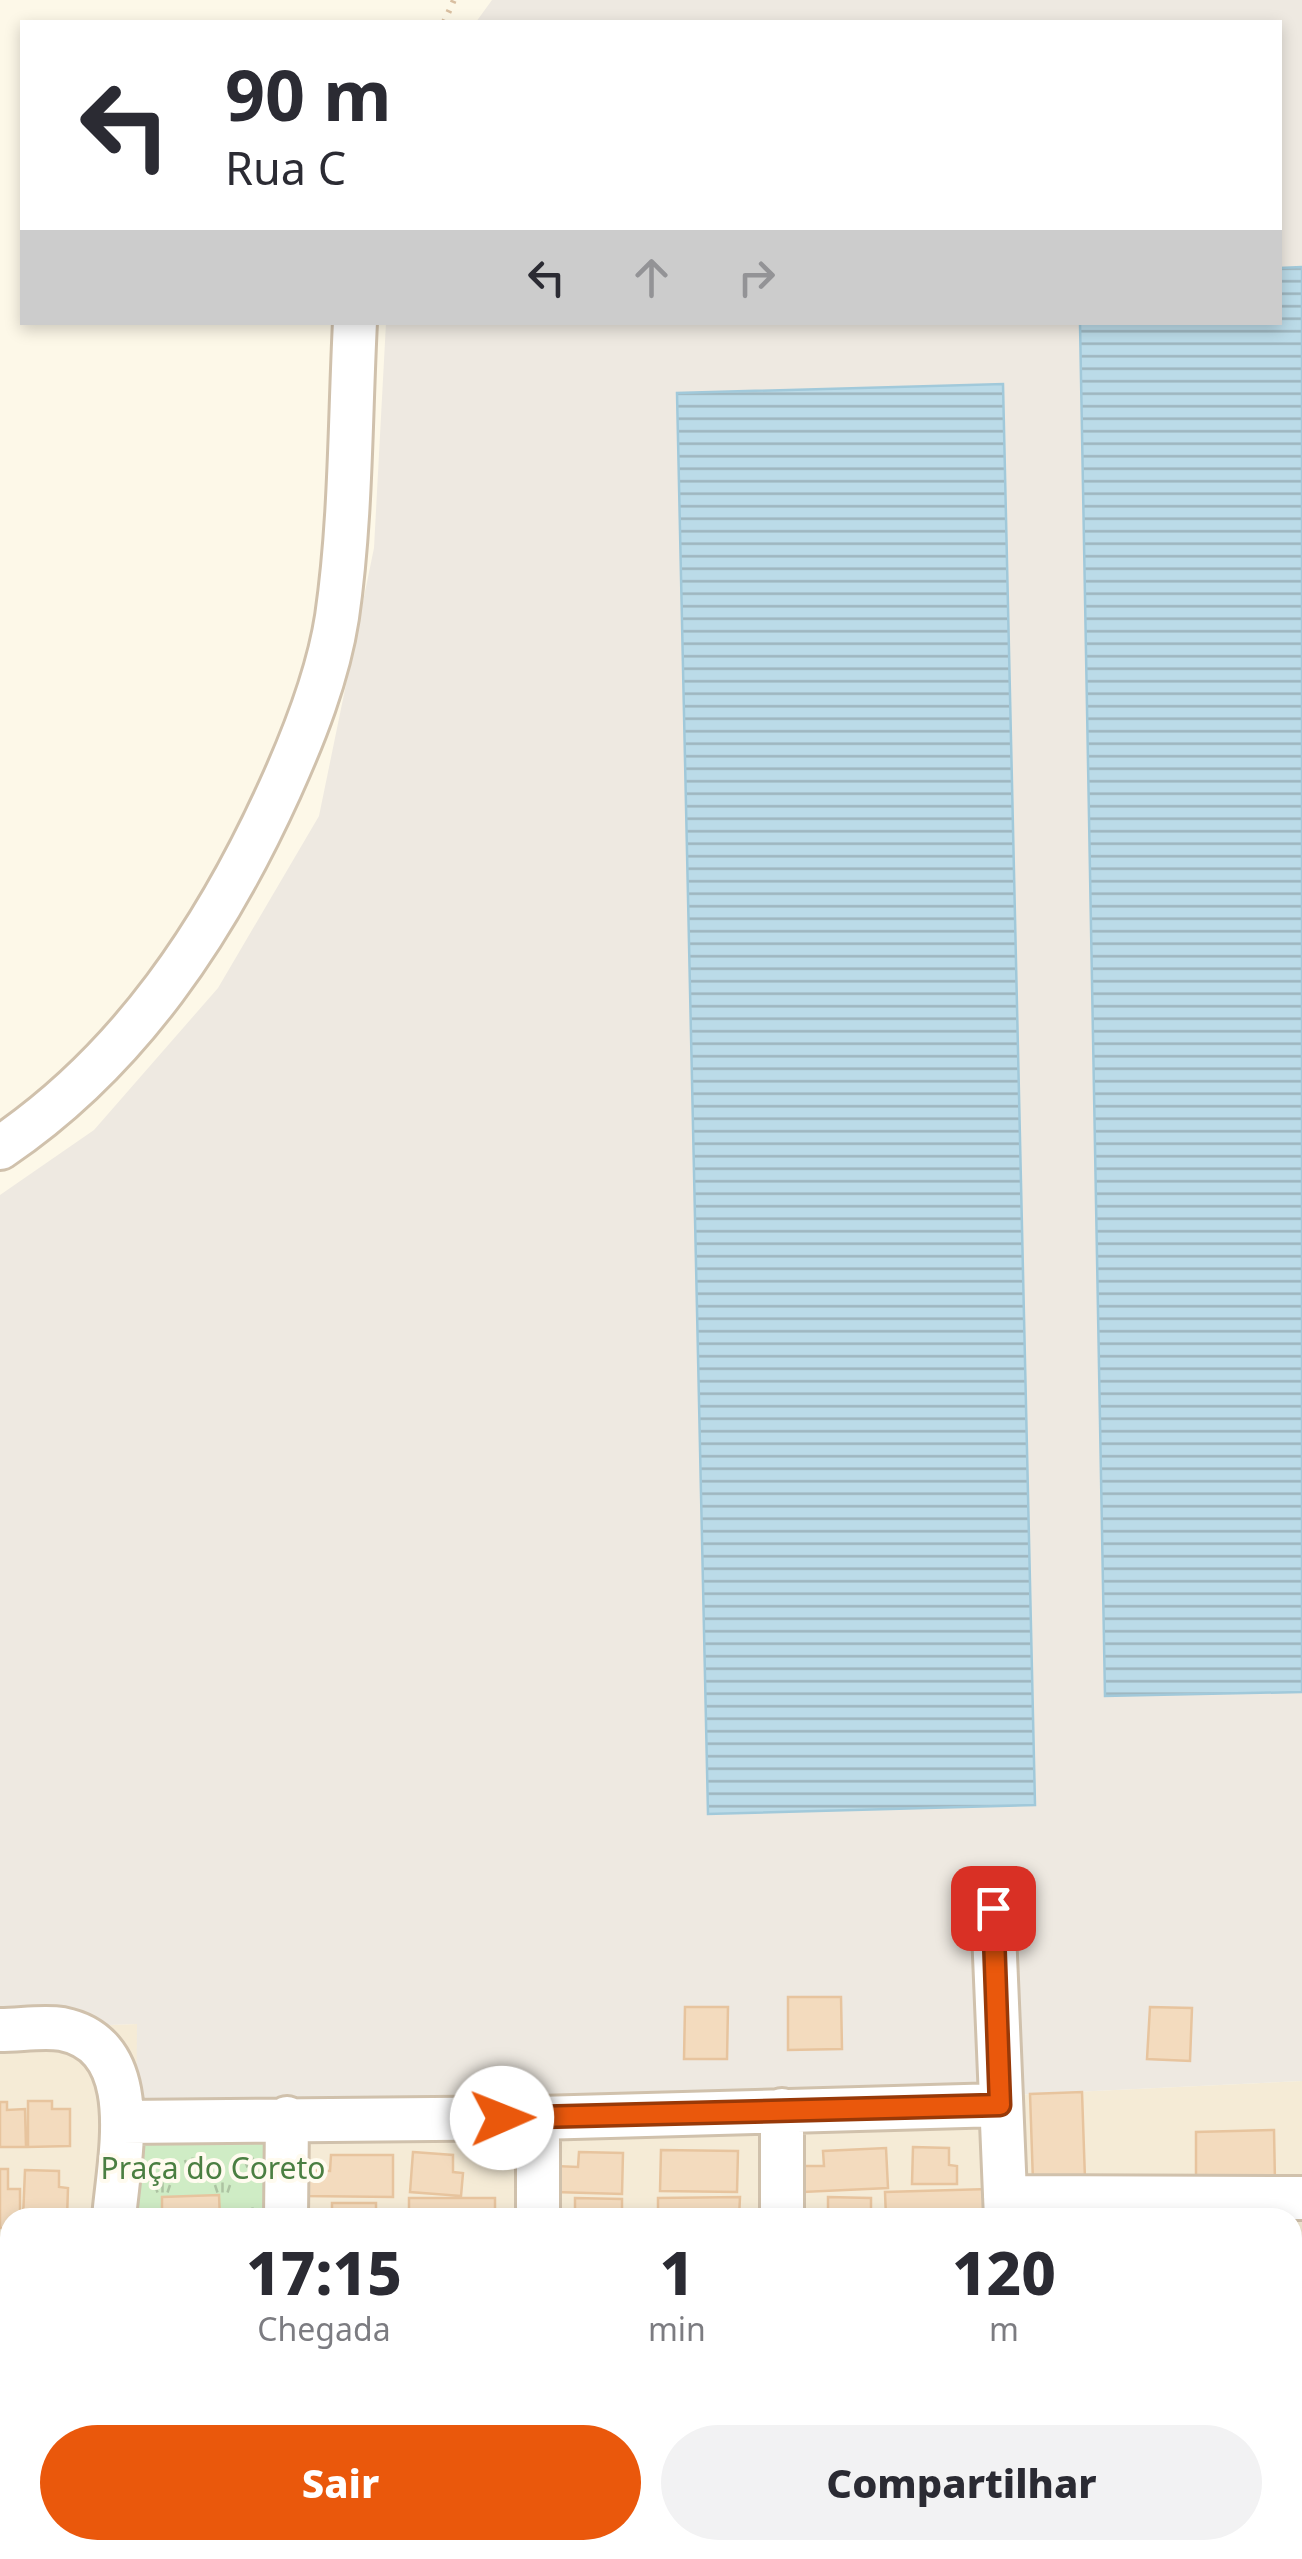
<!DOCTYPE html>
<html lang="pt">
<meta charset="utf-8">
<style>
body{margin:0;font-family:"Noto Sans",sans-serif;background:#f2f2f3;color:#2b2b33;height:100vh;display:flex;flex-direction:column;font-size:38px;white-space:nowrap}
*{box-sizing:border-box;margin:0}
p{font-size:32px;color:#7c7c81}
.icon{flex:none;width:55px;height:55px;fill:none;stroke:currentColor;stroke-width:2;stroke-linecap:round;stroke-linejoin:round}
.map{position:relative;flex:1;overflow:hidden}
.drawer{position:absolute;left:0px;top:2208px;width:1302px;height:352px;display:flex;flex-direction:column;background:#fff;border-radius:30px 30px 0 0;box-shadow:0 5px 15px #0003}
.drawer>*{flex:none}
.banner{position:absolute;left:20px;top:20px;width:1262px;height:305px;border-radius:0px;box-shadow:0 5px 15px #0003;background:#fff;color:#2b2b33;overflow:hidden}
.pin{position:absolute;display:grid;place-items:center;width:85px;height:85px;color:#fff;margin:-42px;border-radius:20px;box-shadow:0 5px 15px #0006}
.me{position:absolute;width:110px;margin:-55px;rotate:89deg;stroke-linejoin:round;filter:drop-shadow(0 0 8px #0008)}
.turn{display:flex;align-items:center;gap:35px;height:210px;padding:0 40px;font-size:45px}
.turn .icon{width:130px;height:130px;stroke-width:2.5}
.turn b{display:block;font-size:70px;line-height:85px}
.lanes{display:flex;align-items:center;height:95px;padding:0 40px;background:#0003;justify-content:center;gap:50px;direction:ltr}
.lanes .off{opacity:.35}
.eta{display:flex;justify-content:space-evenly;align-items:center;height:170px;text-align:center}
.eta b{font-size:60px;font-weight:800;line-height:70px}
.action{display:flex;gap:20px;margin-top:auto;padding:20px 40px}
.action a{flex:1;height:115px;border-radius:60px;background:#ea580c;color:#fff;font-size:40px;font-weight:800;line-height:115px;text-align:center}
.action a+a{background:#f2f2f3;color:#2b2b33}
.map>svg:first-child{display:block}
.residential{fill:#f5ebd6;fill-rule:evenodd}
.industrial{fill:#eee9e1}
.grass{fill:url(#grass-tufts)}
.water{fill:url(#water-rules);stroke:#a1c9da;stroke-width:2.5}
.building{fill:#f3dbbe;stroke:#e7c49e;stroke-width:2.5}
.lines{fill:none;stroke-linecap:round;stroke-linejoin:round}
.minor-casing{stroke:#d0c1ac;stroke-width:48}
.path{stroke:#d9bfa1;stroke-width:6;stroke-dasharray:2.5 8;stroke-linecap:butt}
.minor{stroke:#fff;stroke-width:42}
.route-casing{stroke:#983908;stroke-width:25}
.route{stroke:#ea580c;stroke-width:18}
.labels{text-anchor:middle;stroke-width:8;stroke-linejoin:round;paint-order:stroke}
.park-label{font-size:30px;fill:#4b7f42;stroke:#fffbef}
</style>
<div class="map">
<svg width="1302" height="2559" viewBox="0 0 1302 2559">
<defs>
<pattern id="grass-tufts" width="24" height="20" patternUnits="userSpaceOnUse" patternTransform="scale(2.5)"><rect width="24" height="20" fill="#cfecc5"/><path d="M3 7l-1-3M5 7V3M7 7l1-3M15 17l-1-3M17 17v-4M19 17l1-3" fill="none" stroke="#adc3a2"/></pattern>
<pattern id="water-rules" width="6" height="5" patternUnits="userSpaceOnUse" patternTransform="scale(2.5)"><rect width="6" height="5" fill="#bbdbe8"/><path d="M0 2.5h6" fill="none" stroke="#9db5be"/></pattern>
</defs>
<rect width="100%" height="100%" fill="#fdf8e8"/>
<path class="residential" d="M137 2024V2137L1302 2081V2559H0V2029ZM10 2218H1292V2550H10Z"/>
<path class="industrial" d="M492 0H1302V2081L136 2137 137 2024 0 2029V1195L94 1130 218 988 319 816 374 548 386 323 1280 322V22H476Z"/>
<path class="grass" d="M287 2118 286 2217 114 2218 122 2122Z
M107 2550H283V2559H107Z"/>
<path class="water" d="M1302 267V1692L1105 1696 1080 323 1280 322V268Z
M1003 384 1035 1805 708 1814 677 393Z"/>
<path class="building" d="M788 1997H841L842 2049 788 2050Z
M685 2007H728L727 2059H684Z
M1150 2007 1192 2008 1190 2061 1147 2059Z
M1082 2092 1085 2179 1033 2182 1030 2094Z
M28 2101H52V2109H70V2146L28 2147Z
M0 2102H7V2110L25 2109 26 2147H0Z
M1274 2130 1275 2183 1196 2185V2132Z
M913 2147 949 2148V2165L957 2166V2184H912Z
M886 2148 888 2188 803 2192 802 2166H824L823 2151Z
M661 2150 738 2151 737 2192 660 2191Z
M413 2152 453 2155V2172L463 2173 461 2196 410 2192Z
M579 2152 623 2153 622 2194 555 2192 556 2166 578 2167Z
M331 2155H393V2197L304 2196 305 2170 330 2171Z
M0 2169H8V2189H20V2218H10V2228H0Z
M25 2170 59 2171V2187L68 2188 67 2218H23Z
M988 2189 989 2218H886L885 2192Z
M219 2195 220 2218H162V2197Z
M740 2197 739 2218H658V2198Z
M828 2197 871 2198V2218H828Z
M409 2198H495V2218H409Z
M575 2198 622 2199V2218H575Z
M332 2203H376V2218H332Z
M0 2348H8L10 2393 0 2394Z
M0 2414H10V2508H0Z
M1292 2437H1302V2523L1292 2524Z
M313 2550H402V2559H336L335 2550Z
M420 2550H497V2556L420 2559Z
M556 2550H640V2559H556Z
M646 2550H742L714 2552V2559H646Z
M812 2550H873V2559H811Z
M913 2550H958V2559L913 2558Z"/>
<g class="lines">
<g class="minor-casing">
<path id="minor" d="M0 1148C130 1060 216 930 280 789 304 736 328 676 337 617 351 521 350 420 355 322
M993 1908 1006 2218
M0 2030C20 2030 43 2026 62 2029 146 2046 119 2156 114 2218
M538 2118V2218
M122 2122 538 2118 1000 2105
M1005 2197 1302 2198
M286 2218 287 2118
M782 2218V2110
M0 2267H10
M1292 2416H1302
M0 2517 10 2516
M107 2550V2559
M540 2550V2559
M1018 2550V2559
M283 2559V2550
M781 2559V2550"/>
</g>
<path class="path" d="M444 22 454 0"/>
<use href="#minor" class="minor"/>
</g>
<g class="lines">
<g class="route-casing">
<path id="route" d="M502 2118 1000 2105 993 1908"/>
</g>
<use href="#route" class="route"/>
</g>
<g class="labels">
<g class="park-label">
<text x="213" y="2179">Praça do Coreto</text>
</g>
</g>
</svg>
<div class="pin" style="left:993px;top:1908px;background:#d93025"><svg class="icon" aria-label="arrive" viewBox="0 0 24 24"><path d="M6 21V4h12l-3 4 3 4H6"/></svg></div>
<svg class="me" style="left:502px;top:2118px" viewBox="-20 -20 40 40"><circle r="19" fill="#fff"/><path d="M0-13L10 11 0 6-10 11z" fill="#ea580c"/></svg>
<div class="banner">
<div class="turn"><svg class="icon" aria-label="left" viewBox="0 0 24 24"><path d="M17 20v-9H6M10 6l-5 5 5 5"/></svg><div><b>90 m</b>Rua C</div></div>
<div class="lanes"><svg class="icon" aria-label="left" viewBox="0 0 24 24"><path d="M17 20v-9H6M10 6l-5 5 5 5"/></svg><svg class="icon off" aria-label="ahead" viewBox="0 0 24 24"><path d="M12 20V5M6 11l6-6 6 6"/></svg><svg class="icon off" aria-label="right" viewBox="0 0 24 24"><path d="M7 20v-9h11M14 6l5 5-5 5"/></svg></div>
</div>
<section class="drawer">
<div class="eta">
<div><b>17:15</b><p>Chegada</p></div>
<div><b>1</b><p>min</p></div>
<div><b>120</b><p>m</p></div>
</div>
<div class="action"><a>Sair</a><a>Compartilhar</a></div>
</section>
</div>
